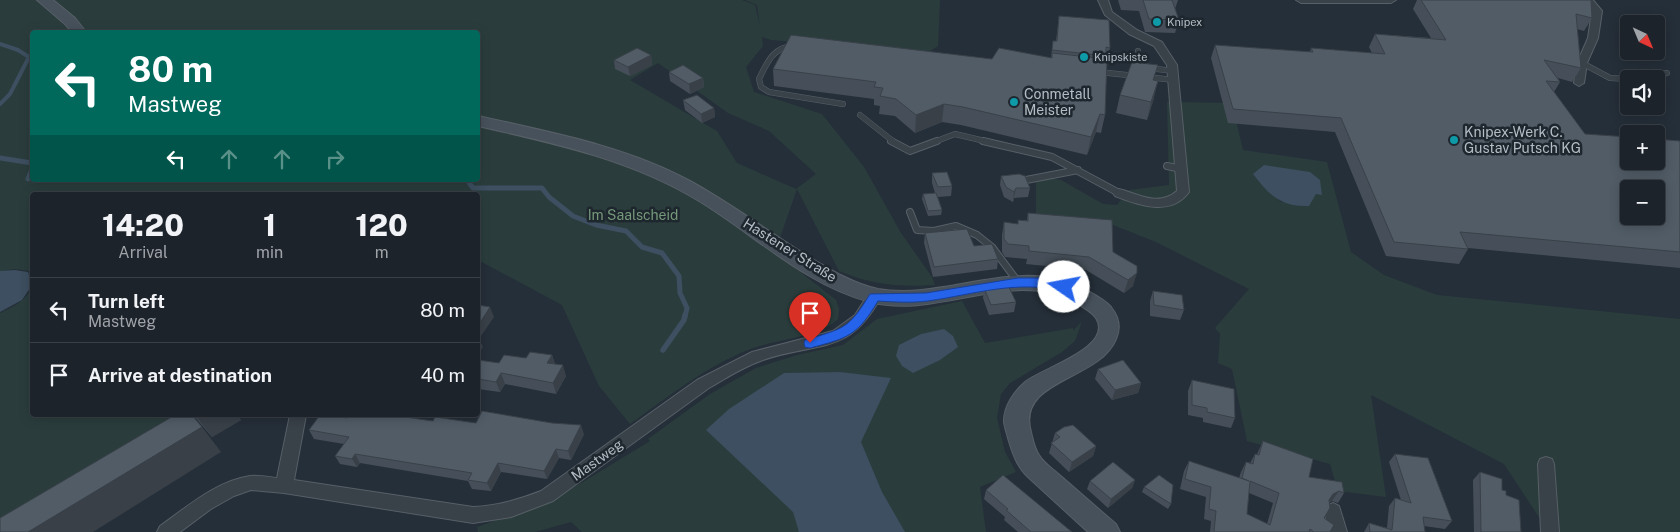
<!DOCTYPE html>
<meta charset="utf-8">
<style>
body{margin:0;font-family:"Public Sans",sans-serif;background:#292f37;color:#f1f3f6;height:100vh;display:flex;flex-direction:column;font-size:19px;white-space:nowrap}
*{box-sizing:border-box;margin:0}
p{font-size:16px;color:#a0a4a9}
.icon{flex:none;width:28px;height:28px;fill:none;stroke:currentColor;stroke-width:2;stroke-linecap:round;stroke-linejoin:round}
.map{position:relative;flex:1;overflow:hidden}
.details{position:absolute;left:30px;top:192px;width:450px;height:225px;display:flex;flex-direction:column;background:#1c232b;border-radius:5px;box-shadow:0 2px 12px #0003,0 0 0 1px #3a4047}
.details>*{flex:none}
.hud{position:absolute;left:30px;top:30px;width:450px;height:152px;border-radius:5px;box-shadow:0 2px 12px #0003,0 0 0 1px #3a4047;background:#00695c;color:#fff;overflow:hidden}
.needle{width:32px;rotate:136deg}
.fabs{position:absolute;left:1620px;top:15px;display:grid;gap:10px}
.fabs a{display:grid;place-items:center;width:45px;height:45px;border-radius:5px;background:#1c232b;box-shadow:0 2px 12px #0003,0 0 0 1px #3a4047;font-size:25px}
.pin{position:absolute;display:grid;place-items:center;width:42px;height:42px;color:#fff;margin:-51px -21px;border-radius:50% 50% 50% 0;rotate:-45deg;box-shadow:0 0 5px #0007}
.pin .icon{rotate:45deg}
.me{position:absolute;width:55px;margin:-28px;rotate:282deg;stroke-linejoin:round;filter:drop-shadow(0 0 4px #0008)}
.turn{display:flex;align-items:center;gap:18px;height:105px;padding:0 15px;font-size:22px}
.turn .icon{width:65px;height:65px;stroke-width:2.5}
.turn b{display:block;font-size:35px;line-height:42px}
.lanes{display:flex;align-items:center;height:48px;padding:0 15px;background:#0003;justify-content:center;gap:25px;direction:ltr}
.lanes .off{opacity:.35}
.eta{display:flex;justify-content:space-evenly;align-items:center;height:85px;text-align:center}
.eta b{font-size:30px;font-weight:800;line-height:35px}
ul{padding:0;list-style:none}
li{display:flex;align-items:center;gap:15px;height:65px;padding:0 15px;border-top:1px solid #3a4047}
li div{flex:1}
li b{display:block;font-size:19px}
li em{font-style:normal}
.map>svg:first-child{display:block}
.green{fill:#2a3d3c;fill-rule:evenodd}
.water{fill:#3d4f60}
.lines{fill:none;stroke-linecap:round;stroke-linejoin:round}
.stream-far2{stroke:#3d4f60;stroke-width:4}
.stream-far1{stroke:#3d4f60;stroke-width:5}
.stream{stroke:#3d4f60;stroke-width:5.5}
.service-far1-casing{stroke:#575f67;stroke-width:6}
.service-casing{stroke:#575f67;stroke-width:8}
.minor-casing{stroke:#575f67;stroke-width:2}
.secondary-casing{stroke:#575f67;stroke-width:2}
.service-far1{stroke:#394149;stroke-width:5}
.service{stroke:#394149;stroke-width:6}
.minor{fill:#394149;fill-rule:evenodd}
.secondary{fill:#47515c;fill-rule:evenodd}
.wall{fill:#464f59;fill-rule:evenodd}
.shaded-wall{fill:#394048}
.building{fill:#515c67;stroke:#394048;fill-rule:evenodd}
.route{fill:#2563eb;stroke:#184099}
.culture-dot{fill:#0f9aa8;stroke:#1e262e;stroke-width:2}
.labels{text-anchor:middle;stroke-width:5;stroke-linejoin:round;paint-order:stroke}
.far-poi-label{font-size:11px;fill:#b4bcc5;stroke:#1e262e;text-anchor:start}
.poi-label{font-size:14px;fill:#b4bcc5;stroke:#1e262e;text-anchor:start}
.park-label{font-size:14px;fill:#75987a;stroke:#1e262e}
.street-label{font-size:14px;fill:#b4bcc5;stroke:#1e262e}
</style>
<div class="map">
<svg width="1680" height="532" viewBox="0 0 1680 532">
<rect width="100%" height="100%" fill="#252f39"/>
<path class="green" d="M0 0H742L755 5 760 26 757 5 745 0H940L938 46 927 53 771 40 762 37 763 46 746 67 754 92 822 114 864 167 901 233 932 277 935 285C900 287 872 285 839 271L797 189 775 252 836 300 839 309 838 319C818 338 775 339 748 350 705 367 668 397 630 424L599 386 562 305 478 260V195H32V276L30 271 14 269 0 272ZM32 32H478V180H32ZM658 63 728 113 769 131 816 174 796 189 737 163 717 131 630 80Z
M1167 102 1232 103 1243 150 1327 162 1351 252 1384 275 1437 295 1680 319V532H1552L1544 525 1504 464 1371 395 1386 497 1338 491 1330 464 1247 441 1232 369 1218 363 1220 334 1215 328 1249 289 1156 242 1098 219 1036 220V176L1061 180 1103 204 1117 205 1129 190 1169 185ZM1253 174 1321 195 1316 193 1281 202 1261 184Z
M32 288V415H183L0 532V313C13 307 25 301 32 288Z
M962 301 985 343 1073 328V331L1082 321 1075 341 1062 352 1010 383 1001 394 997 418 1005 452 1016 472 980 487 986 532H582L571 522 535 532H478L477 527 555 499 650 441 648 439 710 394 756 368 797 355 843 345 877 319Z"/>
<path class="water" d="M1264 165 1310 172 1320 180 1322 195 1316 194 1309 206C1281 207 1269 195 1253 174Z
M15 270 28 272 32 285 22 300 0 312V271Z
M944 329 953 336 958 347 940 360 913 373 902 366 896 356 899 345 921 334Z
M840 372 891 378 861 442 882 492 905 532H799L793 512 706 430 729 409 784 373Z"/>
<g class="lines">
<path class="stream-far2" d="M0 44 18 50 29 57 10 94 0 104"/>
<path class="stream-far1" d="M0 158 32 163
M28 179 32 169
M467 180 473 188H542L549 197 573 216 596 225 626 231 642 247 662 253 679 276 680 293 687 308 685 317"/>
<path class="stream" d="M663 350 684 320 685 315"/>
<g class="service-far1-casing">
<path id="service-far1" d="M793 46C773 47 767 63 759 79L761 87 769 92 843 104
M1138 51 1139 67 1174 71
M1582 63 1610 78 1629 79
M1099 72 1136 76
M1146 77 1175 80
M1630 79 1667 73
M860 115 894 142
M934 142 955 134 989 142"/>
</g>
<g class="service-casing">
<path id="service" d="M891 141 910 151 937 141
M983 141 1052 157 1119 193
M1167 166 1182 169
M1021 181 1078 170
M910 212 917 230 934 231 956 226 977 235 992 247 1018 282"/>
</g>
<g class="minor-casing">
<path id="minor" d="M1098 0H1108L1112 12 1137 30 1162 42 1177 65 1189 192C1171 217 1138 205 1115 196L1113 193 1119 189C1139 194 1158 207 1177 191L1167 65 1154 46 1129 34 1105 15Z
M1296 0H1396L1391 3H1301Z
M1583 0H1593L1602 11 1598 38 1587 63 1584 83 1579 86 1574 83 1577 63 1588 38 1592 11Z
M874 292 879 293 881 297C848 357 818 341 763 360 743 367 726 378 709 388L553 501 511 517 473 523 284 493 251 490 234 496 211 509 180 532H157L160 526C187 507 216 481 250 476 258 475 269 477 277 478L290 415H306L294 480 473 507C497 506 518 500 541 491L697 380 752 352 833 331 855 315 869 293Z
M1546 457 1552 459 1554 464 1559 532H1541L1538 464 1540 459Z
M1333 503 1339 506 1347 532H1329L1324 511 1327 506Z"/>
</g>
<g class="secondary-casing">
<path id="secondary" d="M37 0H53L75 18 86 32H72L65 24Z
M478 116C549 132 626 146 690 181 732 204 770 233 811 258 831 270 854 284 878 289 947 301 1021 253 1086 290 1095 295 1105 300 1111 307 1119 317 1121 328 1116 339 1099 381 1016 379 1031 432 1033 440 1034 448 1039 455 1043 462 1050 467 1056 472 1076 489 1096 507 1116 524L1120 532H1088L1028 477C1017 467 1012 452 1008 438 1007 433 1004 426 1004 421 1004 406 1014 392 1024 383 1039 369 1115 348 1096 318 1092 312 1084 308 1078 304 1013 266 940 320 870 302 805 285 755 235 699 201 632 160 553 143 478 126Z"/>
</g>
<use href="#service-far1" class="service-far1"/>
<use href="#service" class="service"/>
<use href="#minor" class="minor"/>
<use href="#secondary" class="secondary"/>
</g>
<path class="wall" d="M1118 0H1178L1175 9 1179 20 1175 33 1145 32 1139 11 1121 10Z
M1417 0H1591L1592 18 1584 31 1577 29 1581 68 1572 82 1558 78 1560 82 1554 92 1585 134 1680 141V268L1468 248V249L1459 264 1386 256 1335 132 1228 123 1211 58 1215 45 1310 52 1311 48 1372 53 1369 47 1375 34 1431 38 1413 9Z
M1059 16 1110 48 1107 60 1105 115 1101 133 1096 132 1087 155 961 125 942 122 915 133 895 116 879 114 880 106 874 105V99L774 86 773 69 992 59 1051 58 1053 41H1056Z
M651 55 652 65 630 76 615 69 614 60Z
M669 72 703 78 704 87 690 94 670 81Z
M1154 80V98L1147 120 1116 113 1120 95Z
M683 100 714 108 715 117 702 123 685 110Z
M932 173 952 186 951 196 938 197 942 210 941 215 928 216 922 199 923 194 935 193 932 183Z
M1001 176 1030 188 1028 197 1014 198 1013 202 1004 197 1000 185Z
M1028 213 1113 252 1133 286 1124 293 1086 270 1026 264 1027 259 1005 257 1002 252V235L1004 222 1018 224V220H1027Z
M925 233 974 246 998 259 997 269 933 277 924 243Z
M984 288 1016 302 1014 312 989 315 983 298Z
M1153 291 1184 310 1180 320 1150 316V301Z
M552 355 555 364 566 376 556 394 505 384 500 392 478 389V360L499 363Z
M1098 369 1141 383 1138 393 1112 400 1095 379Z
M1192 380 1235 418 1231 428 1203 422V418L1188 415V391Z
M193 415H237L241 420 212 437Z
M347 418 476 423 584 434 571 460 559 458 547 479 501 472 491 491 472 489 468 481 360 463 357 467 340 464 335 456 344 444 314 439 309 430Z
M1055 433 1096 446 1093 456 1069 472 1049 453Z
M1263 441 1309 477 1344 493 1338 503 1332 501 1329 503 1324 518 1330 532H1210L1211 521 1204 519 1206 497 1180 489 1184 471 1189 461 1239 478 1241 472 1246 462 1250 463 1255 454H1257ZM1249 493 1273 503 1267 524 1247 514Z
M1395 454 1452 521 1445 529 1424 526 1425 532H1364L1369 523 1387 528 1389 506 1395 498 1401 500 1389 462Z
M1480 472 1502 490 1506 495 1521 532H1474L1473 480Z
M1135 480 1132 488 1108 508 1087 489 1090 481Z
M1144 487 1171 504 1168 509 1142 492Z
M986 490 1072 532H1018L1004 520 1005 517 984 499Z"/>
<path class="shaded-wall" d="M651 55 652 65 630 76 628 67Z
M703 78 704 87 690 94 689 84Z
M1158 81 1154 98 1147 120 1151 102Z
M944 104 942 122 915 133 916 115Z
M714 108 715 117 702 123 701 114Z
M1100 114 1096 132 1087 155 1091 137Z
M1016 188 1014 198 1013 202 1014 192Z
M1137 273 1133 286 1124 293 1128 280Z
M490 307 494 317 479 339 483 347 478 355V326Z
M552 355 555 365 547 363Z
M563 365 566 376 556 394 553 383Z
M501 373 505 384 500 392 496 382Z
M1141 383 1138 393 1112 400 1115 390Z
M195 415H237L241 420 212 437Z
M581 425 584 434 571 460 568 451Z
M202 427 221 452 93 532H28Z
M1096 446 1093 456 1069 472 1072 462Z
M556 449 559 458 547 479 544 471Z
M355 454 360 463 357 467 352 459Z
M498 463 501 472 491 491 487 483Z
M1135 480 1132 488 1108 508 1111 499Z
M1339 491 1332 501 1326 504 1333 494Z"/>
<path class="building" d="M1143 0H1172L1179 20 1149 19Z
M1421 0H1591L1592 18 1576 14 1581 68 1544 60 1560 82 1546 81 1585 134 1629 137V161H1656V139L1680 141V252L1460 232 1468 249 1394 242 1341 118 1233 109 1215 45 1313 52 1311 48 1385 54 1375 34 1446 40ZM1629 189H1656V216H1629Z
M1059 16 1109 20 1110 48 1106 47V56L1052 50 1053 41H1057Z
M791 35 992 59 999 48 1052 58V53L1107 59 1105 115 1100 114 1091 137 963 107 944 104 916 115 896 99 880 96 883 88 874 87 876 82 773 69Z
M637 48 651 55 628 67 614 60Z
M1132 62 1158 65 1153 80 1158 81 1151 102 1120 95Z
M683 65 703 78 689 84 669 72Z
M697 95 714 108 701 114 683 100Z
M947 172 952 186 938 187 932 173Z
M1019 174 1025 176 1030 188H1016L1014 192 1006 187 1001 176Z
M936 193 942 210 928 211 923 194Z
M1028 213 1112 220 1113 252 1137 266V273L1128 280 1089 257 1029 251V246L1008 244 1004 239V222L1018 224V220L1028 221Z
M967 229 974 246 992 244 998 259 934 267 925 233Z
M1008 285 1016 302 991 305 984 288Z
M1153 291 1182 295 1184 310 1154 305Z
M478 305 490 307 478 326Z
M530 352 552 355 547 363 563 365 553 383 501 373 496 382 478 379V360L499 363 504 355 526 358Z
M1123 360 1141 383 1115 390 1098 369Z
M1192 380 1234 389 1235 418 1207 412V408L1192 405Z
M482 411 552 423 581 425 568 451 556 449 544 471 498 463 487 483 468 480 472 473 355 454 352 459 335 456 349 437 309 430 320 415H329L347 418 349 415H391L433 421 435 417 476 423Z
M175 415H192L202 427 28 532H0V518Z
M1073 425 1096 446 1072 462 1051 443 1060 437 1055 433 1064 427Z
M1263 441 1313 459 1309 477 1342 482 1344 493 1339 491 1333 494 1329 500 1330 508 1324 518 1334 525 1330 532H1314L1310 529 1309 532H1214L1216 511 1209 509 1211 487 1185 479 1189 461 1249 481 1242 478 1246 462 1253 464 1255 454 1259 455ZM1250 481 1279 493 1270 525 1247 514Z
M1395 454 1428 458 1452 521 1423 517 1425 532H1370L1369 523 1392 530 1395 498 1411 503Z
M1113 462 1135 480 1111 499 1090 481Z
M1480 472 1502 479V490L1506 491V495L1519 500 1521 532H1481Z
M1003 475 1072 532H1031L1006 510 1008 509 986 490Z
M1159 475 1173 485 1171 504 1144 487Z"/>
<path class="route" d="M1018 278H1043L1069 284 1070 287 1064 291C1015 280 976 294 928 301 911 303 894 302 878 301 857 336 848 338 810 348L805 347 804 343 805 340C844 328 848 330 870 294L926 293Z"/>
<g class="culture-dot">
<circle cx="1157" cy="22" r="5"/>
<circle cx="1084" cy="57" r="5"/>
<circle cx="1014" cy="102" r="5"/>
<circle cx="1454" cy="140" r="5"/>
</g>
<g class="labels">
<g class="far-poi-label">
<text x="1167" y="26">Knipex</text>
<text x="1094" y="61">Knipskiste</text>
</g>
<g class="poi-label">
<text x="1024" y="99">Conmetall<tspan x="1024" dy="16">Meister</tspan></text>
<text x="1464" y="137">Knipex-Werk C.<tspan x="1464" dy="16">Gustav Putsch KG</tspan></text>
</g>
<g class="park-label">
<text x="633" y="220">Im Saalscheid</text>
</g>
<g class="street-label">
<text transform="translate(790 250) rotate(32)" y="5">Hastener Straße</text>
<text transform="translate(597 460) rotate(-36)" y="5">Mastweg</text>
</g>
</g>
</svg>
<div class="fabs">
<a><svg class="needle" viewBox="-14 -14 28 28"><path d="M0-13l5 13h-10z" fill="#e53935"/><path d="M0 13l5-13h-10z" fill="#a0a4a9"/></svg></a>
<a><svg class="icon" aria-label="sound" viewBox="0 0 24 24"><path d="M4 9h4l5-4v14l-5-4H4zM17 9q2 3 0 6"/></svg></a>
<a>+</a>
<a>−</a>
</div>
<div class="pin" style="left:810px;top:343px;background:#d93025"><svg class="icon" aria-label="arrive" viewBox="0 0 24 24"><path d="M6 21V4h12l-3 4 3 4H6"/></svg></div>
<svg class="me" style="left:1064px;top:287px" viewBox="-20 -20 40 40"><circle r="19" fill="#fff"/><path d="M0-13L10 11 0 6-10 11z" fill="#2563eb"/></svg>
<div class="hud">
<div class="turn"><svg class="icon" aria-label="left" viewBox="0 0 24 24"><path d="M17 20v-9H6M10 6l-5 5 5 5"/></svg><div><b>80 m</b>Mastweg</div></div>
<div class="lanes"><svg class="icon" aria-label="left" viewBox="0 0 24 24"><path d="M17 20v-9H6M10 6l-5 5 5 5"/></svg><svg class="icon off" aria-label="ahead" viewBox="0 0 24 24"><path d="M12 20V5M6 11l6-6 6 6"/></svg><svg class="icon off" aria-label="ahead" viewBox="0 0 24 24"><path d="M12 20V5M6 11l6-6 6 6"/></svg><svg class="icon off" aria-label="right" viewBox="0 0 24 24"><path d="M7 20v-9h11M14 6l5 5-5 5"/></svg></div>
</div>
<section class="details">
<div class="eta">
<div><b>14:20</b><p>Arrival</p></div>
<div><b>1</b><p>min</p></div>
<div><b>120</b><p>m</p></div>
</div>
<ul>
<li><svg class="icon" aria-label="left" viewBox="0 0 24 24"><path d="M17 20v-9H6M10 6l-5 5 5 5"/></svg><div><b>Turn left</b><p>Mastweg</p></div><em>80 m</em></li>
<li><svg class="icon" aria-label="arrive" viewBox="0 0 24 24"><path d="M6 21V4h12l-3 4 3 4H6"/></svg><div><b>Arrive at destination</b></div><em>40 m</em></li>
</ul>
</section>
</div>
